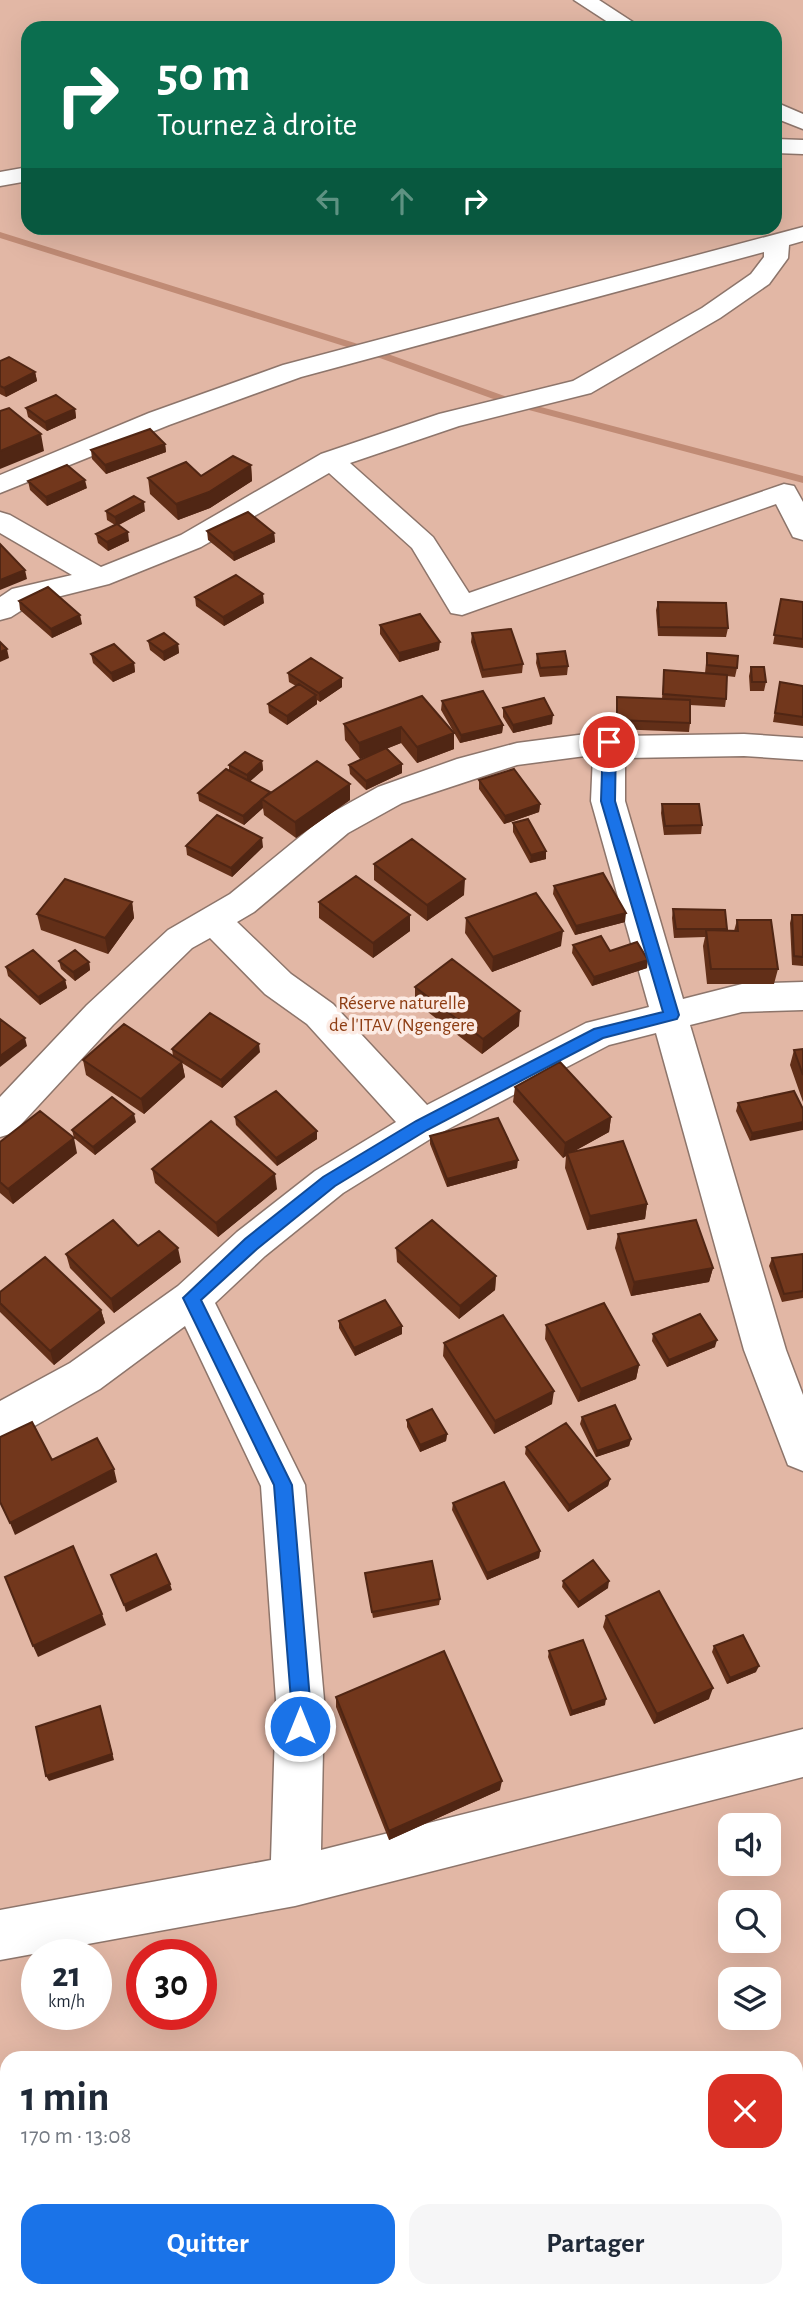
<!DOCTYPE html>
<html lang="fr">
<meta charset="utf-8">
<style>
body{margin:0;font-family:"Alegreya Sans",sans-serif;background:#f6f6f7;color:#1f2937;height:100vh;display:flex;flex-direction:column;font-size:26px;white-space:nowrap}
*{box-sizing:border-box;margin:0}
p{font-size:23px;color:#747a83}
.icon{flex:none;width:38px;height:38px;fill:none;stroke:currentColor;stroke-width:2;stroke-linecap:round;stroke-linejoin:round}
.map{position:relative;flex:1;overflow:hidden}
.drawer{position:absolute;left:0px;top:2051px;width:803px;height:247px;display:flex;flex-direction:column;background:#fff;border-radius:21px 21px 0 0;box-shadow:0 7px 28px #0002}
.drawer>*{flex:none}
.banner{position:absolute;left:21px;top:21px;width:761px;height:214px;border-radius:21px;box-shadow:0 7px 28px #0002;background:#0b6e4f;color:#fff;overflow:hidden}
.fabs{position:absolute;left:718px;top:1813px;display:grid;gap:14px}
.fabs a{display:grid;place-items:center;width:63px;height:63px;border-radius:14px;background:#fff;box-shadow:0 7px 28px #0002;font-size:35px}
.speed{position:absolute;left:21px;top:1939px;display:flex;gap:14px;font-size:35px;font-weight:700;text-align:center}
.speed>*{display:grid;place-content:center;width:91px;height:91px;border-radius:50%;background:#fff;box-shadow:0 7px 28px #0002;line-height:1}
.speed small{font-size:18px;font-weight:400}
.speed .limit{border:10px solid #d22;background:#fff;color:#111}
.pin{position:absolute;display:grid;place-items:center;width:60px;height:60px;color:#fff;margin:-30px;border:4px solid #fff;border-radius:50%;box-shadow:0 2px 7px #0007}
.me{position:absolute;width:77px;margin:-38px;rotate:0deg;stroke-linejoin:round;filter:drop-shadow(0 0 5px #0008)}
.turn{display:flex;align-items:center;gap:24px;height:147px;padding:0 21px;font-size:32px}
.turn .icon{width:91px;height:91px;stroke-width:2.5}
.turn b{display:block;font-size:49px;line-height:60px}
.lanes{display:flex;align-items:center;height:66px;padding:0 21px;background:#0003;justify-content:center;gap:35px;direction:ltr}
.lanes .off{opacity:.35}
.round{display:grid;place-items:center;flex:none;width:74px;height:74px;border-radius:21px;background:#f6f6f7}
.head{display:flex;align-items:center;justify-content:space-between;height:119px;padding:0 21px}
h1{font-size:42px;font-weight:700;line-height:52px}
.action{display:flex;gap:14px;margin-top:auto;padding:14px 21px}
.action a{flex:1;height:80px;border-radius:21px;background:#1a73e8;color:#fff;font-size:28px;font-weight:700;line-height:80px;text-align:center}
.action a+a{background:#f6f6f7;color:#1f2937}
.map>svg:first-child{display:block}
.green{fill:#e2b7a5;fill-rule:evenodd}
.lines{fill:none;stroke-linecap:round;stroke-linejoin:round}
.stream{fill:#c08b75;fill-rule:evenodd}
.street-casing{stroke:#8d756b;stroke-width:3}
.street{fill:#fff;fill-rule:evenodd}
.wall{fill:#622f18}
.shaded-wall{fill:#502614}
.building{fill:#72371c;stroke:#502614;stroke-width:2}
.route{fill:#1a73e8;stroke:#114b97;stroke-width:2}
.labels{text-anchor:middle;stroke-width:7;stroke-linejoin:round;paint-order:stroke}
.park-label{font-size:19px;fill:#8d3c12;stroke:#fcebe4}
</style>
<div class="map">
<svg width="803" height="2297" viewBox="0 0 803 2297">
<rect width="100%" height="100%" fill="#fcebe4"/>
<path class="green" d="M0 0H803V2297H0ZM28 28H775V228H28ZM730 1825H768V1864H730ZM730 1902H768V1941H730ZM37 1955H96V2014H37ZM142 1955H201V2014H142ZM730 1979H768V2018H730ZM7 2058H796V2291H7Z"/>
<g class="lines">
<path class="stream" d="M0 232 374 349 518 401 803 476V483L510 405 366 353 0 238Z"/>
<g class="street-casing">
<path id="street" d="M574 0H599L642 28H617Z
M775 102 803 114V129L775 118Z
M775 139 803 140V154L775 153Z
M28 167V181L0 186V172Z
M803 227V241L789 245 788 258 769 284 720 318 591 393 459 426 350 463 433 537 469 593 784 484 794 486 803 502V540L793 537 776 504 462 615 451 613 412 548 329 473 201 547 109 584 33 603 11 617 0 620V597L12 589 72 575 0 533V512L10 515 101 567 181 535 321 454 439 414 573 381 702 308 751 274 764 257V252L301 377 169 425 0 493V475L149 413 283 365Z
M609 731 621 736 744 734 803 738V760L744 756 625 758V801L683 999 742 984 803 982V1010L742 1012 690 1025 786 1350 803 1395V1471L788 1465 744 1350 656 1033 609 1045 435 1136 343 1193 265 1256 215 1303 305 1485 324 1700 321 1850 803 1729V1777L295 1906 0 1960V1910L271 1860 276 1700 261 1486 185 1326 100 1389 15 1437 0 1442V1401L70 1363 178 1286 237 1232 315 1171 396 1122 307 1024 265 994 210 938 192 948 113 1025 13 1133 0 1137V1097L87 1005 168 930 230 894 324 817 378 787 457 759 517 743ZM593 755 591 801 649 1007 586 1023 427 1105 333 1004 291 974 237 922 254 912 348 833 402 803 517 765Z"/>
</g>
<use href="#street" class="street"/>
</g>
<path class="wall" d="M0 361 35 372 37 381 6 397 0 394Z
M26 408 75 409 76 418 47 431 28 417Z
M165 444 166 452 106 474 92 459 91 450Z
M251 465 252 481 210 508 178 520 150 494 148 478 201 476Z
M28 481 87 488 47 506 30 490Z
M106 511H145L119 525 129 541 108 551 98 543 96 534 115 525 107 520Z
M207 531 274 533 275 542 234 561 208 540Z
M195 597 264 603 224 626 196 606Z
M781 599 803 602V648L773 644Z
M19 601 82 624 52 638 20 610Z
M658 602 728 628 726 637 658 636 656 610Z
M380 625 439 650 399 662 380 634Z
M472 633 523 664 522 673 482 678 471 642Z
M148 641 178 644 179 653 164 661 150 650Z
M707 653 737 668 735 677 727 676 726 699 725 707 690 705V723L689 732 616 729 617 697 662 699 664 670 705 673Z
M91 654 134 663 135 672 113 682 93 663Z
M537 654 568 666 567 675 540 677 536 663Z
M751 667 766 682 764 691H750L749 676Z
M288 673 342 678V687L320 702 317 700V704L287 725 269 713 268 704 296 686 289 682Z
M780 682 803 686V726L773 722Z
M422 696 454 749 417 763 401 743 386 749 402 773 366 790 350 774 349 765 377 752 360 759 345 740 344 724Z
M442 701 503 725 502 733 460 743 441 710Z
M503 708 552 724 513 733 503 717Z
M262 761 263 770 250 781 270 792 271 793 350 784V800L296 838 264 815 263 808 244 825 199 801 198 793 229 771V765Z
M479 780 540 804 539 812 504 824 479 789Z
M662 804 702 825 701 834 664 835 661 813Z
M513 823 546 859 530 863 513 832Z
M186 846 263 847 232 877 187 855Z
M374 864 464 895 427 921 374 880Z
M554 886 625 922 575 935 553 894Z
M132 902 134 918 108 954 41 930 37 914Z
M319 902 410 915V931L373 958 319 918Z
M673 909 727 929 726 931H734L737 920 778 969 774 984H707L703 946 705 937 674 938 672 918Z
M792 915H803V966L792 965 790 923Z
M466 918 561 946 492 972 465 933Z
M573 945 610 951 647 968 592 986 572 953Z
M59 961 89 962 90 970 75 981 61 969Z
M6 967 65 980 67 988 40 1005 8 976Z
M415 987 519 1026 482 1054 415 1002Z
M172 1049 260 1052 222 1088 182 1063 185 1077 144 1114 86 1075 83 1060 173 1056Z
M803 1049V1102L790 1065 794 1050Z
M515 1087 611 1117 609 1132 573 1152 647 1204 645 1219 587 1230 565 1168 566 1156 563 1158 513 1102Z
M794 1091 750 1141 736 1111 738 1103Z
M235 1117 317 1131V1139L277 1166 236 1125Z
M136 1122 95 1155 74 1138 72 1130Z
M430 1136 517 1168 447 1187 430 1144Z
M0 1142 77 1153 13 1204 0 1193Z
M152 1169 277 1189 218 1237 155 1183Z
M618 1234 713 1268 709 1282 631 1296 615 1248Z
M138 1246 181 1262 114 1313 70 1268 66 1254Z
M396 1248 496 1276 495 1290 459 1319 397 1262Z
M803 1254V1298L782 1302 769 1266 772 1258Z
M0 1292 101 1310 105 1323 54 1365 0 1312Z
M339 1321 402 1334 355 1356 339 1328Z
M546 1325 639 1365 636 1379 578 1402 545 1339Z
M653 1334 715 1347 667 1367 652 1341Z
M444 1343 552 1404 494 1434 443 1356Z
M582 1417 631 1439 629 1446 596 1457 580 1424Z
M407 1420 447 1434 446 1441 420 1452 407 1427Z
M526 1447 610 1479 608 1486 568 1512 525 1454Z
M453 1503 540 1551 539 1558 487 1580 452 1510Z
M365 1573 440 1599 439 1605 373 1618Z
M563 1581 608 1588 578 1608 562 1587Z
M606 1616 709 1699 654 1724 603 1627Z
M714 1646 756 1672 727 1684 712 1652Z
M549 1651 605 1705 570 1716 548 1657Z
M336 1697 500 1790 389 1840 336 1707Z"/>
<path class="shaded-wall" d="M35 372 37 381 6 397 4 388Z
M75 409 76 418 47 431 45 422Z
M41 434 44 451 0 469V451Z
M165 444 166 452 106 474 105 465Z
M251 465 252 481 210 508 178 520 176 504Z
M85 480 87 488 47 506 46 497Z
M144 502 145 511 116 526 115 517Z
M128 532 129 541 108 551 107 542Z
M274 533 275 542 234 561 233 553Z
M25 570 27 579 0 590V580Z
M263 594 264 603 224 626 223 617Z
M80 615 82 624 52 638 51 629Z
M440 642 439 650 399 662V653Z
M178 644 179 653 164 661 163 652Z
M7 649 9 658 0 662V652Z
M134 663 135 672 113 682 111 673Z
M342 678V687L320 702 319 693Z
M316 695 317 704 287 725V716Z
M553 715 552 724 513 733V725Z
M503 725 502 733 460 743 461 735Z
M401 727V743L360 759 359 743Z
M454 733V749L417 763V747Z
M262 761 263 770 247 784V775Z
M402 764V773L366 790V781Z
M350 784V800L296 838 295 822Z
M270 792 271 801 262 799 263 808 244 825 243 816Z
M540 804 539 812 504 824 505 816Z
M262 838 263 847 232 877 231 868Z
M546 851V859L530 863 531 855Z
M465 879 464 895 427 921V905Z
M132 902 134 918 108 954 105 938Z
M626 913 625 922 575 935 576 926Z
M410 915V931L373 958V943Z
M563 931 561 946 492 972 493 957Z
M648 960 647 968 592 986 594 977Z
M89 962 90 970 75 981 73 972Z
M65 980 67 988 40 1005 38 997Z
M520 1011 519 1026 482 1054 483 1039Z
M25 1038 27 1046 0 1067V1056Z
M259 1044 260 1052 222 1088 221 1080Z
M182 1062 185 1077 144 1114 141 1099Z
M134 1114 136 1122 95 1155 93 1147Z
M611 1117 609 1132 567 1155V1153L566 1156 563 1158 565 1143Z
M803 1122V1130L750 1141 752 1133Z
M317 1131V1139L277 1166 276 1158Z
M74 1138 77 1153 13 1204 8 1189Z
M518 1160 517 1168 447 1187V1179Z
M275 1174 277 1189 218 1237 216 1223Z
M647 1204 645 1219 587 1230 590 1216Z
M178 1248 181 1262 114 1313 111 1299Z
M713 1268 709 1282 631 1296 634 1282Z
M496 1276 495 1290 459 1319 460 1306Z
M101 1310 105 1323 54 1365 50 1351Z
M402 1326V1334L355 1356 354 1348Z
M717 1340 715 1347 667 1367 669 1360Z
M639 1365 636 1379 578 1402 581 1389Z
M554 1391 552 1404 494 1434 495 1421Z
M447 1434 446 1441 420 1452V1445Z
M631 1439 629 1446 596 1457 597 1451Z
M114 1469 117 1482 15 1535 10 1523Z
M610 1479 608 1486 568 1512 569 1505Z
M540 1551 539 1558 487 1580V1573Z
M609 1581 608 1588 578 1608 579 1602Z
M170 1584 172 1590 126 1612 124 1605Z
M102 1614 106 1625 38 1657 33 1646Z
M759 1666 756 1672 727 1684 730 1678Z
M713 1688 709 1699 654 1724 657 1714Z
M606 1699 605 1705 570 1716 572 1711Z
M100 1706 114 1760 49 1781 46 1776Z
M502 1781 500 1790 389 1840V1831Z"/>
<path class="building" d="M9 357 35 372 4 388 0 386V361Z
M56 395 75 409 45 422 26 408Z
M9 408 41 434 0 451V411Z
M150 429 165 444 105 465 91 450Z
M233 456 251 465 209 492 176 504 148 478 186 462 201 476Z
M67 465 85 480 46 497 28 481Z
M134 496 144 502 115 517 106 511Z
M248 512 274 533 233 553 207 531Z
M117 524 128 532 107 542 96 534Z
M0 544 25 570 0 580Z
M236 575 263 594 223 617 195 597Z
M48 587 80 615 51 629 19 601Z
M781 599 803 602V639L774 635Z
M658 602 726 603 728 628 659 627Z
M420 614 440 642 399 653 380 625Z
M511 629 523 664 483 670 472 633Z
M164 633 178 644 163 652 148 641Z
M0 642 7 649 0 652Z
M114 644 134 663 111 673 91 654Z
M565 651 568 666 540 668 537 654Z
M707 653 738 656 737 668 707 665Z
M311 658 342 678 319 693 288 673Z
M751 667H764L766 682H752Z
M664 670 727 675 726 699 663 694Z
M780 682 803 686V717L775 713Z
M299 684 316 695 287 716 268 704Z
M483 691 503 725 461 735 442 701Z
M422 696 454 733 417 747 401 727 359 743 344 724Z
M617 697 690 700V723L617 720Z
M544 698 553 715 513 725 503 708Z
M386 748 402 764 366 781 349 765Z
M245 752 262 761 247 775 229 765Z
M317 761 350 784 295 822 262 799Z
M226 769 270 792 243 816 198 793Z
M514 769 540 804 505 816 479 780Z
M662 804H699L702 825 665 826Z
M217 815 262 838 231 868 186 846Z
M528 819 546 851 531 855 513 823Z
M412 839 465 879 427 905 374 864Z
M603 873 626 913 576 926 554 886Z
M356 876 410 915 373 943 319 902Z
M65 879 132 902 105 938 37 914Z
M536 893 563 931 493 957 466 918Z
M673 909 725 910 727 929H676Z
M792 915H803V957L794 956Z
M737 920H771L778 969H711L706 930 738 931Z
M601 936 610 951 637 942 648 960 594 977 573 945Z
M33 950 65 980 38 997 6 967Z
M75 950 89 962 73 972 59 961Z
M452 959 520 1011 483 1039 415 987Z
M210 1013 259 1044 221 1080 172 1049Z
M0 1019 25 1038 0 1056Z
M124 1024 182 1062 141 1099 83 1060Z
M803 1049V1075L794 1050Z
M560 1062 611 1117 565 1143 515 1087Z
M276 1091 317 1131 276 1158 235 1117Z
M794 1091 803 1109V1122L752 1133 738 1103Z
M112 1097 134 1114 93 1147 72 1130Z
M40 1111 74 1138 8 1189 0 1182V1142Z
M498 1118 518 1160 447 1179 430 1136Z
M211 1121 275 1174 216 1223 152 1169Z
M623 1141 647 1204 590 1216 567 1153Z
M113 1220 138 1246 159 1231 178 1248 111 1299 66 1254Z
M432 1220 496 1276 460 1306 396 1248Z
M696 1220 713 1268 634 1282 618 1234Z
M803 1254V1291L784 1294 772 1258Z
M45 1257 101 1310 50 1351 0 1303V1292Z
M385 1300 402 1326 354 1348 339 1321Z
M604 1303 639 1365 581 1389 546 1325Z
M700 1314 717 1340 669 1360 653 1334Z
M503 1315 554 1391 495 1421 444 1343Z
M615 1405 631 1439 597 1451 582 1417Z
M432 1409 447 1434 420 1445 407 1420Z
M32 1422 52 1460 97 1438 114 1469 10 1523 0 1502V1437Z
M566 1423 610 1479 569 1505 526 1447Z
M504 1482 540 1551 487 1573 453 1503Z
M73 1546 102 1614 33 1646 5 1577Z
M156 1554 170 1584 124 1605 111 1575Z
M593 1560 609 1581 579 1602 563 1581Z
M432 1561 440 1599 372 1612 365 1573Z
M659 1591 713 1688 657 1714 606 1616Z
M743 1635 759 1666 730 1678 714 1646Z
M583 1640 606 1699 572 1711 549 1651Z
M444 1651 502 1781 389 1831 336 1697Z
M100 1706 112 1754 46 1776 36 1727Z"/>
<path class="route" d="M609 737 616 742 615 801 679 1015 677 1019 603 1038 427 1130 335 1186 257 1249 201 1300 292 1485 310 1700 309 1726 307 1733 300 1736 293 1733 290 1726 291 1700 274 1485 183 1298 245 1239 323 1177 416 1121 594 1029 663 1012 601 801 603 742Z"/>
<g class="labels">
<g class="park-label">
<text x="402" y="1009">Réserve naturelle<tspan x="402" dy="22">de l'ITAV (Ngengere</tspan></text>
</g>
</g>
</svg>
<div class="fabs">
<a><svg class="icon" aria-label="sound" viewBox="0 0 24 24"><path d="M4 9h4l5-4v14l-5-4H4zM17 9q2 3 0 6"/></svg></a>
<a><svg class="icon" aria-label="search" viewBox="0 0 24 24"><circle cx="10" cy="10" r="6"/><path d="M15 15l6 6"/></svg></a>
<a><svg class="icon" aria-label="layers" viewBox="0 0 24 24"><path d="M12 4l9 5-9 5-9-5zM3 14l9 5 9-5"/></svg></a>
</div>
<div class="speed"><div>21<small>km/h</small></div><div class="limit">30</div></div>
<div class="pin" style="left:609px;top:742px;background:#d93025"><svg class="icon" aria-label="arrive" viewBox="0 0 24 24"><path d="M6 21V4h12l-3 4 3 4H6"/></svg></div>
<svg class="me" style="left:300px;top:1726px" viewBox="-20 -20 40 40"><circle r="17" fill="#1a73e8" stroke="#fff" stroke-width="3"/><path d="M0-11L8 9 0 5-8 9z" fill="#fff"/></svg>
<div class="banner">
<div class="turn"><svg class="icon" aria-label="right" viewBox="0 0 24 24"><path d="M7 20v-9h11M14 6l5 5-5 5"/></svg><div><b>50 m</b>Tournez à droite</div></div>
<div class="lanes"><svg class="icon off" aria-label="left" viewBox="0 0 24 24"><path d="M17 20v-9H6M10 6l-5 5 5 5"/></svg><svg class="icon off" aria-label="ahead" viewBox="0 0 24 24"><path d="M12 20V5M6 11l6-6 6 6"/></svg><svg class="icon" aria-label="right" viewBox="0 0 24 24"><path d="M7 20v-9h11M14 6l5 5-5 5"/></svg></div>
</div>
<section class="drawer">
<div class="head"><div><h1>1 min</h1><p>170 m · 13:08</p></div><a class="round" style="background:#d93025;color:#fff"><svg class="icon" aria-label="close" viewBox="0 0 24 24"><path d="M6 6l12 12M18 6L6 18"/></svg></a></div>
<div class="action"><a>Quitter</a><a>Partager</a></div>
</section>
</div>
